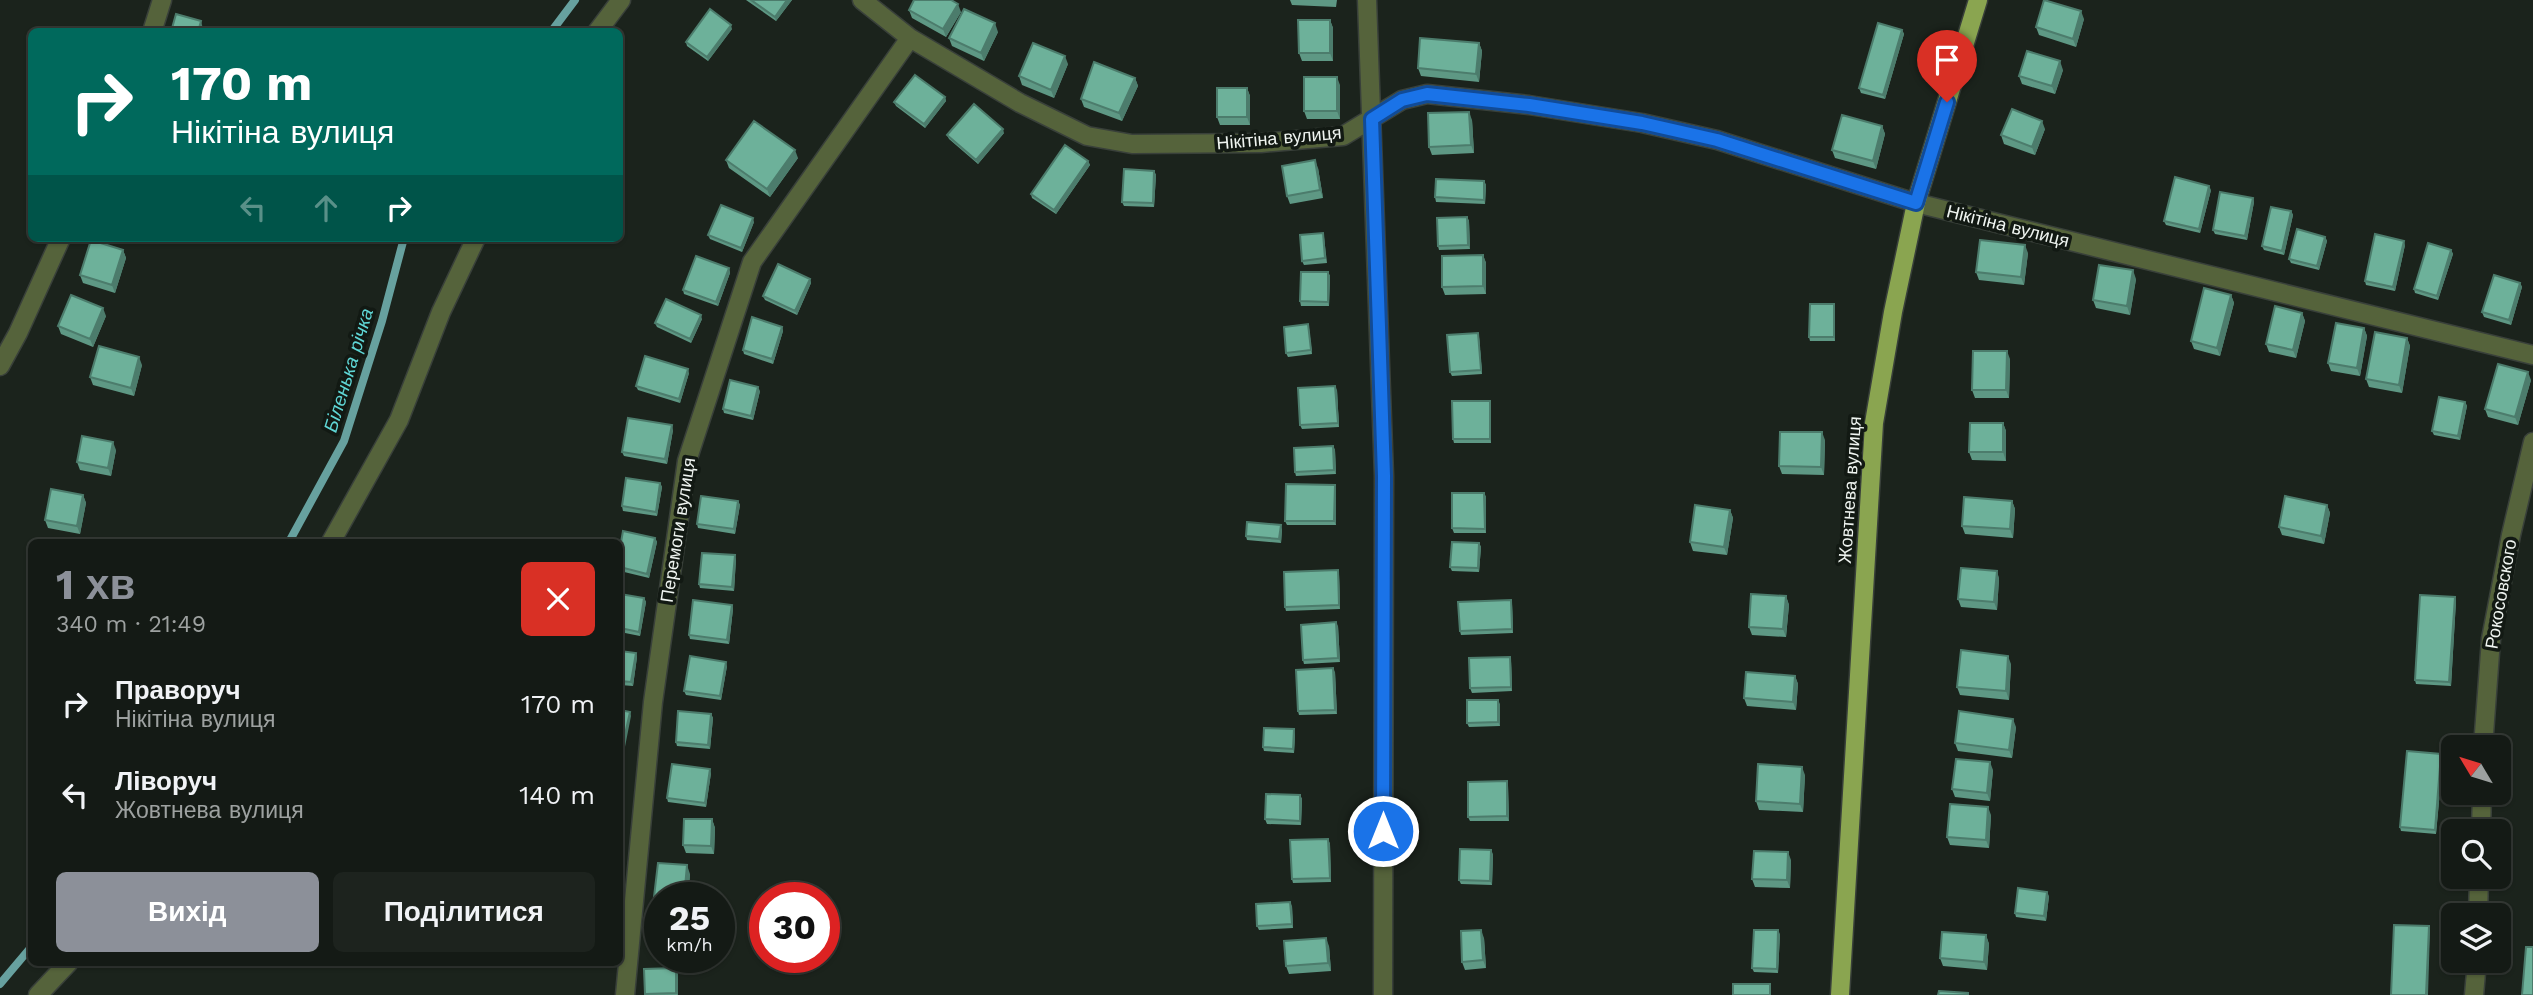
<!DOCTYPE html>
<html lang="uk">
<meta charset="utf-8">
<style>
body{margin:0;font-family:"Work Sans",sans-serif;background:#1d231e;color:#f1f3f6;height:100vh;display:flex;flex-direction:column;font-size:26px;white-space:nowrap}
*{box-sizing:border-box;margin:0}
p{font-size:23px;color:#9da1a0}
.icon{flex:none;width:38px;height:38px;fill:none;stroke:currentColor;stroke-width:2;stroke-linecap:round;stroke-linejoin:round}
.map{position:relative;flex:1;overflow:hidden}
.panel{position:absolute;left:28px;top:539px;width:595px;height:427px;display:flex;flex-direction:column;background:#141a15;border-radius:10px;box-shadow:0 2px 5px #0004,0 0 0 2px #333834}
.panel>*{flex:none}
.top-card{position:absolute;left:28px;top:28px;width:595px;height:214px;border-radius:10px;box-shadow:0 2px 5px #0004,0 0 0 2px #333834;background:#00695c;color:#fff;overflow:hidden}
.needle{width:46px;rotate:308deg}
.buttons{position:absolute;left:2441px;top:735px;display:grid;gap:14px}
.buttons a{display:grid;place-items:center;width:70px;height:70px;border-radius:10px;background:#141a15;box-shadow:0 2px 5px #0004,0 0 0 2px #333834;font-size:35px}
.speed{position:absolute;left:644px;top:882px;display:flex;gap:14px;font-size:35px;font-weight:700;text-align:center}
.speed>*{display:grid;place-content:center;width:91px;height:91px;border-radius:50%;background:#141a15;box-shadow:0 2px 5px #0004,0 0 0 2px #333834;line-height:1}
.speed small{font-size:18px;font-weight:400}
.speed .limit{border:10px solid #d22;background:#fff;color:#111}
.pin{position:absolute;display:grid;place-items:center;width:60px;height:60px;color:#fff;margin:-72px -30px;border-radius:50% 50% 50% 0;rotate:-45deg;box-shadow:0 0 7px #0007}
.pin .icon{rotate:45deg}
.me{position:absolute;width:77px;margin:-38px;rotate:0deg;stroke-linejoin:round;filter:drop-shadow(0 0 5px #0008)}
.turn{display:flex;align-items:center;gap:24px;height:147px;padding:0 28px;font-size:32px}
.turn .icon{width:91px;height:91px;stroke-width:2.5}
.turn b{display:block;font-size:49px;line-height:60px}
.lanes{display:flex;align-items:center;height:66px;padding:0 28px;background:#0003;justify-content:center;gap:35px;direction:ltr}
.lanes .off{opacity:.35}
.round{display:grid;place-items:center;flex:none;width:74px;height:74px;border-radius:10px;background:#1d231e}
.headline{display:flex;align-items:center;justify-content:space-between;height:119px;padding:0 28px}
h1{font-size:42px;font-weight:700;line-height:52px;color:#8c9099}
.button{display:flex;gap:14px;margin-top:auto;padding:14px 28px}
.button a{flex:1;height:80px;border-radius:10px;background:#8c9099;color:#fff;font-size:28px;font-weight:700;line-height:80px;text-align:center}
.button a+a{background:#1d231e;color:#f1f3f6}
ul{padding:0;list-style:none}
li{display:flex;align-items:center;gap:21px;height:91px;padding:0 28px}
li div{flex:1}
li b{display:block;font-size:26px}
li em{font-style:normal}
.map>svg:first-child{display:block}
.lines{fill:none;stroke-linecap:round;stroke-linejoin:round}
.stream{stroke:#67a19f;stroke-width:8}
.minor-casing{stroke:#39403a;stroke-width:21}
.major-casing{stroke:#39403a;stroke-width:21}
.minor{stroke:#55633b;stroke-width:18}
.major{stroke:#8aa550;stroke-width:18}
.wall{fill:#5e9884}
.shaded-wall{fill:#4c7c6c}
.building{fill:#6db19a;stroke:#4c7c6c;stroke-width:2}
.route-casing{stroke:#114b97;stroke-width:18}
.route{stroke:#1a73e8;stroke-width:12}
.labels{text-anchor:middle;stroke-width:7;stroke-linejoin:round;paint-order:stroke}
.street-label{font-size:18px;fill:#eff4f0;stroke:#121913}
.water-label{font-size:19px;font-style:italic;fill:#5fd6d5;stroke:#121913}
</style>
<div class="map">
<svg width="2533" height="995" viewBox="0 0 2533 995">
<rect width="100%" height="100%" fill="#1b231c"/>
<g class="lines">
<path class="stream" d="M551 32 575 0
M289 542 344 441 382 321 404 238
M0 984 32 946"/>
<g class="minor-casing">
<path id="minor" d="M862 0 910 38 1020 103 1087 136 1132 144 1261 143 1343 136 1402 100 1427 94 1529 105 1642 123 1717 140 1916 203 2533 355
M1367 0 1384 476 1383 995
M152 32 162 0
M597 32 621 0
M0 366 18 333 61 238
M331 542 399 420 441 312 476 238
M2483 747 2491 639 2511 535 2533 442
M2481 831 2482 793
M2478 915 2479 877
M38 995 69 962
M625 995 653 702 687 461 752 262 910 38
M2474 995 2477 961"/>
</g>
<g class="major-casing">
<path id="major" d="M1840 995 1874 423 1893 312 1916 203 1978 0"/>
</g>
<use href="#minor" class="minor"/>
<use href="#major" class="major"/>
</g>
<path class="wall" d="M746 0H792L776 21Z
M1290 0H1337L1336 7 1292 5Z
M909 10 961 12 946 37 912 18Z
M2084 19 2076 47 2039 35 2036 27Z
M1330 20 1333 28V61H1302L1299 53Z
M732 29 708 61 687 46 686 42Z
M1902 30 1904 34 1885 99 1861 93 1859 88Z
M998 32 984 61 952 46 949 38Z
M1479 43 1482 51 1479 82 1421 76 1418 68Z
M1068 64 1054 98 1022 85 1019 76Z
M2063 70 2055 94 2022 84 2019 76Z
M1135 78 1138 86 1122 121 1084 107 1081 99Z
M1340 85V119H1307L1304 111Z
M1247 88 1250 96V125H1220L1217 117Z
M945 97 946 101 925 128 896 106 894 102Z
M1472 120 1474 153 1432 155 1429 147Z
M1882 126 1885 134 1876 169 1835 158 1832 150Z
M2045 129 2035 155 2004 144 2001 135Z
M1004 133 978 164 949 139 947 135Z
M798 158 770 197 729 168 726 160Z
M1088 161 1090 165 1056 214 1032 198 1031 194Z
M1318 168 1323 198 1290 204 1287 196Z
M1154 171 1156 175 1154 207 1124 206 1122 202Z
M1484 181 1486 185 1485 204 1436 202 1435 197Z
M2211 190 2200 233 2166 225 2164 221Z
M2253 198 2254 202 2247 240 2215 234 2213 230Z
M2291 211 2293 215 2284 255 2264 250 2262 246Z
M1467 217 1469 221 1470 249 1439 250 1438 246Z
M754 222 742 252 710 239 708 235Z
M1323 233 1324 237 1327 263 1304 265 1302 261Z
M2325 237 2327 241 2319 270 2291 263 2289 259Z
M2405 245 2395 291 2366 285 2365 281Z
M123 250 126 258 115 293 83 283 80 275Z
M2451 250 2453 254 2438 300 2415 293 2414 289Z
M2028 253 2024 285 1979 280 1976 272Z
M1483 255 1486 263V294L1445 295 1442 287Z
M729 268 730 273 718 306 684 294 683 290Z
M1328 272 1330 276 1329 306H1301L1300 301Z
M810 279 811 283 797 315 765 300 763 296Z
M2136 279 2130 315 2096 308 2093 300Z
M2520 283 2522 287 2511 325 2484 317 2482 312Z
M2231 295 2234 303 2220 356 2194 349 2191 341Z
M1835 308V341H1810L1809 337Z
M2302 313 2305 321 2296 358 2269 352 2266 344Z
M106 316 93 347 61 334 58 326Z
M702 319 691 343 657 327 655 323Z
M782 327 783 331 773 364 744 354 743 350Z
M1309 328 1312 354 1288 357 1286 353Z
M2364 328 2367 336 2360 376 2331 371 2328 363Z
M1478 333 1479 337 1482 374 1452 376 1450 372Z
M2407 338 2410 346 2402 393 2369 387 2366 379Z
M2010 359 2009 398H1975L1972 390Z
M142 365 134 396 93 385 90 377Z
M689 373 680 403 638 390 636 386Z
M2531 380 2518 425 2488 417 2485 409Z
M1337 390 1339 427 1302 429 1300 425Z
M760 391 753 420 724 413 723 409Z
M2465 402 2467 406 2460 440 2434 435 2432 431Z
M1491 405V443H1454L1453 439Z
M2003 423 2006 431V461L1972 460 1969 452Z
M673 430 667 464 624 456 622 452Z
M1825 440 1824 475 1782 474 1779 466Z
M1333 446 1335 450 1336 474 1296 476 1295 472Z
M116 450 111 476 80 470 77 462Z
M660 483 662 487 657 516 623 511 622 506Z
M1336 489V525H1287L1285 521Z
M1484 493 1486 497V533H1454L1452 528Z
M83 495 86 503 80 534 48 528 45 520Z
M738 501 740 505 735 534 698 528 697 524Z
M2012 501 2015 509 2013 538 1965 534 1962 526Z
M2327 505 2330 513 2324 544 2282 535 2279 527Z
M1730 510 1733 518 1727 555 1693 551 1690 542Z
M1282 529 1281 543 1247 540 1246 536Z
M655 538 657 542 649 578 620 571V548Z
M1479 543 1481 547 1479 572 1452 571 1450 567Z
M736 559 734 591 700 588 699 584Z
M1338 570 1339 574 1340 609 1286 611 1285 607Z
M1997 571 1999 579 1997 610 1961 607 1958 599Z
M620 594 644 598 646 602 640 636 620 632Z
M1786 596 1789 605 1786 637 1752 635 1749 627Z
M2455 597 2456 601 2451 686 2416 684 2415 680Z
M1512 604 1513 633 1461 635 1460 631Z
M732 605 733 609 729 644 690 639 689 635Z
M1338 626 1340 662 1304 664 1303 660Z
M620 651 636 653 637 657 633 686 620 685Z
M1511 661 1512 691 1472 693 1470 688Z
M2011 664 2009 700 1960 695 1957 687Z
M727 666 721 700 686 695 684 691Z
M1335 672 1337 714 1299 715 1298 711Z
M1795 676 1798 684 1796 710 1747 706 1744 698Z
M1500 704V726L1469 727 1467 723Z
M711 714 713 718 710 749 677 746 676 742Z
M2016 727 2012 758 1958 751 1955 743Z
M1295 734 1294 753 1264 751 1263 747Z
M2441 754 2443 758 2436 834 2401 831 2400 827Z
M1993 770 1990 801 1955 797 1952 789Z
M711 773 706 807 668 802 667 798Z
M1805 775 1803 812 1759 810 1756 801Z
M1508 785 1509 821H1470L1468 817Z
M1300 795 1302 799 1301 825 1267 824 1265 819Z
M1991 815 1989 848 1950 845 1947 837Z
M712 819 715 828 714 854 686 853 683 845Z
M1328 839 1330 844 1331 882 1293 883 1292 879Z
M1493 854 1492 885 1461 884 1459 880Z
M1791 860 1790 888 1755 887 1752 879Z
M690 874 688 898H660V906L657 905 654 897Z
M2049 896 2046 921 2016 917 2015 913Z
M1292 906 1293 928 1259 930 1257 926Z
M660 915V945H651L650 941Z
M1780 934 1778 973 1754 972 1752 968Z
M1986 935 1989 944 1987 970 1943 966 1940 958Z
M1484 938 1486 968 1465 970 1462 962Z
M1329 946 1331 971 1289 974 1286 966Z
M678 973V995H645V994Z"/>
<path class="shaded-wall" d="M787 0H792L776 21 775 17Z
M958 4 961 12 946 37 943 29Z
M2081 11 2084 19 2076 47 2073 39Z
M1330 20 1333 28V61L1330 53Z
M201 21 203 29V32H198Z
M995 23 998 32 984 61 981 53Z
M731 25 732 29 708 61 707 57Z
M1902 30 1904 34 1885 99 1883 95Z
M1479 43 1482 51 1479 82 1476 74Z
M1065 56 1068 64 1054 98 1051 90Z
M2060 61 2063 70 2055 94 2052 86Z
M1337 77 1340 85V119L1337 111Z
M1135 78 1138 86 1122 121 1119 113Z
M1247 88 1250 96V125L1247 117Z
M945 97 946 101 925 128 924 124Z
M1469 112 1472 120 1474 153 1471 145Z
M2042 121 2045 129 2035 155 2032 147Z
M1882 126 1885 134 1876 169 1873 161Z
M1003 129 1004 133 978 164 976 160Z
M795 150 798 158 770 197 767 189Z
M1315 160 1318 168 1323 198 1320 190Z
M1088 161 1090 165 1056 214 1054 210Z
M1154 171 1156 175 1154 207 1153 203Z
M1484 181 1486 185 1485 204 1484 200Z
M2209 186 2211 190 2200 233 2199 229Z
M2253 198 2254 202 2247 240 2245 236Z
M2291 211 2293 215 2284 255 2282 251Z
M1467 217 1469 221 1470 249 1468 245Z
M753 218 754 222 742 252 741 248Z
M2325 237 2327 241 2319 270 2317 266Z
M2404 241 2405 245 2395 291 2393 287Z
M2025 245 2028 253 2024 285 2021 277Z
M123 250 126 258 115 293 112 285Z
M2451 250 2453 254 2438 300 2437 296Z
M1483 255 1486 263V294L1483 286Z
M729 268 730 273 718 306 716 302Z
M2133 270 2136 279 2130 315 2127 306Z
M1328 272 1330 276 1329 306 1328 302Z
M810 279 811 283 797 315 795 311Z
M2520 283 2522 287 2511 325 2509 320Z
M2231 295 2234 303 2220 356 2217 348Z
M1834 304 1835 308V341L1834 337Z
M103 308 106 316 93 347 90 339Z
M2302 313 2305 321 2296 358 2293 350Z
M701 315 702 319 691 343 690 339Z
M782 327 783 331 773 364 772 359Z
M2364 328 2367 336 2360 376 2357 368Z
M1478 333 1479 337 1482 374 1481 370Z
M2407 338 2410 346 2402 393 2399 385Z
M2007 351 2010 359 2009 398 2006 390Z
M139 357 142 365 134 396 131 388Z
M688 369 689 373 680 403 679 399Z
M2528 372 2531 380 2518 425 2515 417Z
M1335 386 1337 390 1339 427 1338 423Z
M758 387 760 391 753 420 751 416Z
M1490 401 1491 405V443L1490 439Z
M2465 402 2467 406 2460 440 2458 436Z
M2003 423 2006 431V461L2003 452Z
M672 425 673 430 667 464 665 459Z
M1822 432 1825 440 1824 475 1821 467Z
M113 442 116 450 111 476 108 468Z
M1333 446 1335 450 1336 474 1334 470Z
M660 483 662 487 657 516 656 512Z
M1335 485 1336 489V525L1334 521Z
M1484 493 1486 497V533L1485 529Z
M83 495 86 503 80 534 77 526Z
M738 501 740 505 735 534 734 529Z
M2012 501 2015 509 2013 538 2010 529Z
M2327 505 2330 513 2324 544 2321 536Z
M1730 510 1733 518 1727 555 1724 547Z
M1281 525 1282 529 1281 543 1279 539Z
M655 538 657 542 649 578 647 574Z
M1479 543 1481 547 1479 572 1478 568Z
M735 555 736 559 734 591 732 587Z
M1338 570 1339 574 1340 609 1339 605Z
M1997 571 1999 579 1997 610 1994 602Z
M1786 596 1789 605 1786 637 1783 629Z
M2455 597 2456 601 2451 686 2449 682Z
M644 598 646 602 640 636 639 632Z
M1511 600 1512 604 1513 633 1512 629Z
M732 605 733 609 729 644 727 640Z
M1336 622 1338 626 1340 662 1338 658Z
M636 653 637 657 633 686 631 682Z
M2008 656 2011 664 2009 700 2006 691Z
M1510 657 1511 661 1512 691 1511 687Z
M726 662 727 666 721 700 720 696Z
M1333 668 1335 672 1337 714 1335 710Z
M1795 676 1798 684 1796 710 1793 702Z
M1498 700 1500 704V726L1498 722Z
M630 712 631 716 624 752 622 748Z
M711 714 713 718 710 749 708 745Z
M2013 719 2016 727 2012 758 2009 750Z
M1294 729 1295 734 1294 753 1293 749Z
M2441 754 2443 758 2436 834 2435 830Z
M1990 762 1993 770 1990 801 1987 793Z
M621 765 622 769 620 781V770Z
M1802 767 1805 775 1803 812 1800 804Z
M710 769 711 773 706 807 705 803Z
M1507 781 1508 785 1509 821 1507 816Z
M1300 795 1302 799 1301 825 1300 821Z
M1988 807 1991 815 1989 848 1986 840Z
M712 819 715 828 714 854 711 846Z
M1328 839 1330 844 1331 882 1330 878Z
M1491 850 1493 854 1492 885 1490 881Z
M1788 852 1791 860 1790 888 1787 880Z
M687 865 690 874 688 898H684Z
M2047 892 2049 896 2046 921 2044 916Z
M1290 902 1292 906 1293 928 1292 924Z
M2429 926 2430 930 2428 995H2426Z
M1481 930 1484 938 1486 968 1483 960Z
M1778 930 1780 934 1778 973 1777 969Z
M1986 935 1989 944 1987 970 1984 962Z
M1326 938 1329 946 1331 971 1328 963Z
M676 968 678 973V995L676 993Z"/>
<path class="building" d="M751 0H787L775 17Z
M914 0H951L958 4 943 29 909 10Z
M2044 0 2081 11 2073 39 2036 27Z
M710 9 731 25 707 57 686 42Z
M964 9 995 23 981 53 949 38Z
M176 14 201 21 198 32H171Z
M1298 20H1330V53H1299Z
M1878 23 1902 30 1883 95 1859 88Z
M1420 38 1479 43 1476 74 1418 68Z
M1033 43 1065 56 1051 90 1019 76Z
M2027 51 2060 61 2052 86 2019 76Z
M1094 62 1135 78 1119 113 1081 99Z
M915 75 945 97 924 124 894 102Z
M1304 77H1337V111H1304Z
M1217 88H1247V117H1217Z
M974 104 1003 129 976 160 947 135Z
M2012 109 2042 121 2032 147 2001 135Z
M1469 112 1471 145 1429 147 1428 113Z
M1842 115 1882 126 1873 161 1832 150Z
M754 121 795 150 767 189 726 160Z
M1065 145 1088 161 1054 210 1031 194Z
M1315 160 1320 190 1287 196 1282 166Z
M1124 169 1154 171 1153 203 1122 202Z
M2175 177 2209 186 2199 229 2164 221Z
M1436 179 1484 181V200L1435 197Z
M2220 192 2253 198 2245 236 2213 230Z
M721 205 753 218 741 248 708 235Z
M2271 207 2291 211 2282 251 2262 246Z
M1467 217 1468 245 1438 246 1437 218Z
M2297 229 2325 237 2317 266 2289 259Z
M1323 233 1325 258 1302 261 1300 235Z
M2375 234 2404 241 2393 287 2365 281Z
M91 240 123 250 112 285 80 275Z
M1980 240 2025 245 2021 277 1976 272Z
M2428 243 2451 250 2437 296 2414 289Z
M1483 255V286L1442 287V256Z
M696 256 729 268 716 302 683 290Z
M778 264 810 279 795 311 763 296Z
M2099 265 2133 270 2127 306 2093 300Z
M1301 272H1328V302L1300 301Z
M2494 275 2520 283 2509 320 2482 312Z
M2204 288 2231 295 2217 348 2191 341Z
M71 295 103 308 90 339 58 326Z
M666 299 701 315 690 339 655 323Z
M1810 304H1834V337H1809Z
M2275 306 2302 313 2293 350 2266 344Z
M752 317 782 327 772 359 743 350Z
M2336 323 2364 328 2357 368 2328 363Z
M1308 324 1311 350 1286 353 1284 327Z
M2375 332 2407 338 2399 385 2366 379Z
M1478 333 1481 370 1450 372 1447 335Z
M99 346 139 357 131 388 90 377Z
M1973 351H2007L2006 390H1972Z
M645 356 688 369 679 399 636 386Z
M2498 364 2528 372 2515 417 2485 409Z
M730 380 758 387 751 416 723 409Z
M1335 386 1338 423 1300 425 1298 388Z
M2439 397 2465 402 2458 436 2432 431Z
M1452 401H1490V439H1453Z
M628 418 672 425 665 459 622 452Z
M1970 423H2003V452H1969Z
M1780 432H1822L1821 467 1779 466Z
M82 436 113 442 108 468 77 462Z
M1333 446 1334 470 1295 472 1294 448Z
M626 478 660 483 656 512 622 506Z
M1286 484 1335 485 1334 521H1285Z
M51 489 83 495 77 526 45 520Z
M1452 493H1484L1485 529 1452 528Z
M701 496 738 501 734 529 697 524Z
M2285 496 2327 505 2321 536 2279 527Z
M1964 497 2012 501 2010 529 1962 526Z
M1695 505 1730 510 1724 547 1690 542Z
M1247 522 1281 525 1279 539 1246 536Z
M623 531 655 538 647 574 620 567V548Z
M1452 542 1479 543 1478 568 1450 567Z
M702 553 735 555 732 587 699 584Z
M1961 568 1997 571 1994 602 1958 599Z
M1338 570 1339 605 1285 607 1284 572Z
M620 594 644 598 639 632 620 628Z
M1751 594 1786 596 1783 629 1749 627Z
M2420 595 2455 597 2449 682 2415 680Z
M693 600 732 605 727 640 689 635Z
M1511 600 1512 629 1460 631 1458 602Z
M1336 622 1338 658 1303 660 1301 625Z
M1961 650 2008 656 2006 691 1957 687Z
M620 651 636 653 631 682 620 681Z
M690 656 726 662 720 696 684 691Z
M1510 657 1511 687 1470 688 1469 658Z
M1333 668 1335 710 1298 711 1296 670Z
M1746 672 1795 676 1793 702 1744 698Z
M1467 700H1498V722L1467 723Z
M620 710 630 712 622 748 620 747Z
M678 711 711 714 708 745 676 742Z
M1959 711 2013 719 2009 750 1955 743Z
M1264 728 1294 729 1293 749 1263 747Z
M2407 751 2441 754 2435 830 2400 827Z
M1956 759 1990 762 1987 793 1952 789Z
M672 764 710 769 705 803 667 798Z
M1758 764 1802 767 1800 804 1756 801Z
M1507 781V816L1468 817V782Z
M1266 794 1300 795V821L1265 819Z
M1950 804 1988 807 1986 840 1947 837Z
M684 819H712L711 846 683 845Z
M1328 839 1330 878 1292 879 1290 840Z
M1460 849 1491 850 1490 881 1459 880Z
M1754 851 1788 852 1787 880 1752 879Z
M658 863 687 865 684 898 654 897Z
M2018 888 2047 892 2044 916 2015 913Z
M1290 902 1292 924 1257 926 1256 904Z
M653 914 660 915V942L650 941Z
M2394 925 2429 926 2426 995H2391Z
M1481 930 1483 960 1462 962 1461 931Z
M1754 930H1778L1777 969 1752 968Z
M1942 932 1986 935 1984 962 1940 958Z
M1326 938 1328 963 1286 966 1284 941Z
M2526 947H2533V995H2522Z
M676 968V993L645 994 644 969Z
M1733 984H1770V995H1733Z
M1939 991 1968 993V995H1938Z"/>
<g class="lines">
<g class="route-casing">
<path id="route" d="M1383 831 1384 476 1372 119 1402 100 1427 94 1529 105 1642 123 1717 140 1916 203 1947 102"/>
</g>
<use href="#route" class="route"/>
</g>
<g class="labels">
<g class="street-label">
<text transform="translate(1279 138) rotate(-5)" y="6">Нікітіна вулиця</text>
<text transform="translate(2008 226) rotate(14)" y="6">Нікітіна вулиця</text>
<text transform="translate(1850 490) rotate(-86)" y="6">Жовтнева вулиця</text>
<text transform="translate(678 530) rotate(-81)" y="6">Перемоги вулиця</text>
<text transform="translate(2501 594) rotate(-80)" y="6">Рокосовского</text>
</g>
<g class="water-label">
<text transform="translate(348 370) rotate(-73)" y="7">Біленька річка</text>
</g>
</g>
</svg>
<div class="buttons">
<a><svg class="needle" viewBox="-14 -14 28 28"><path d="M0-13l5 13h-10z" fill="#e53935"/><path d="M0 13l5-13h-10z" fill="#9da1a0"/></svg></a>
<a><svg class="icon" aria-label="search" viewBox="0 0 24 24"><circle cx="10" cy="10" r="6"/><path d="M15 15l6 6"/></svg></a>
<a><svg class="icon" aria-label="layers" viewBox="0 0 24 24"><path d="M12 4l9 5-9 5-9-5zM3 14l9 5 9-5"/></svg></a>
</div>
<div class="speed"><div>25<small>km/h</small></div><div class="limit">30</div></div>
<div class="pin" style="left:1947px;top:102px;background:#d93025"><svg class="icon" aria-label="arrive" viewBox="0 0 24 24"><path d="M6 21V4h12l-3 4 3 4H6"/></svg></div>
<svg class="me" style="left:1383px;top:831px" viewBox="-20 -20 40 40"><circle r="17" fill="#1a73e8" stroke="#fff" stroke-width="3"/><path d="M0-11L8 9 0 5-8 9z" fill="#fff"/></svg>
<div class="top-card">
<div class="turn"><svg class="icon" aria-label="right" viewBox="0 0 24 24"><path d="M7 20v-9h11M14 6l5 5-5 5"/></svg><div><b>170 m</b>Нікітіна вулиця</div></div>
<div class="lanes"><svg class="icon off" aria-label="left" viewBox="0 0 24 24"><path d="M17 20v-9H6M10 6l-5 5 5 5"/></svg><svg class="icon off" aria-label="ahead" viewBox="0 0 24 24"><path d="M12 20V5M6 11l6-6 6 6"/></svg><svg class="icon" aria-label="right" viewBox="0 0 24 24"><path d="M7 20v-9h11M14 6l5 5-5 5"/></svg></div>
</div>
<section class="panel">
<div class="headline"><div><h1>1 хв</h1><p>340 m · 21:49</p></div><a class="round" style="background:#d93025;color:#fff"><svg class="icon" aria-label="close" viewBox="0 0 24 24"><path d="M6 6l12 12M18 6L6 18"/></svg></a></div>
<ul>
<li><svg class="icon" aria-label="right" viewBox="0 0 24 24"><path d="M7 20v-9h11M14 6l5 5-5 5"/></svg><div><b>Праворуч</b><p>Нікітіна вулиця</p></div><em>170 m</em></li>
<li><svg class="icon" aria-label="left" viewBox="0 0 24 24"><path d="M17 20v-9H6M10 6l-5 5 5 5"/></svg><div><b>Ліворуч</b><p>Жовтнева вулиця</p></div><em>140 m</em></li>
</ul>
<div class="button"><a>Вихід</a><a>Поділитися</a></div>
</section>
</div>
